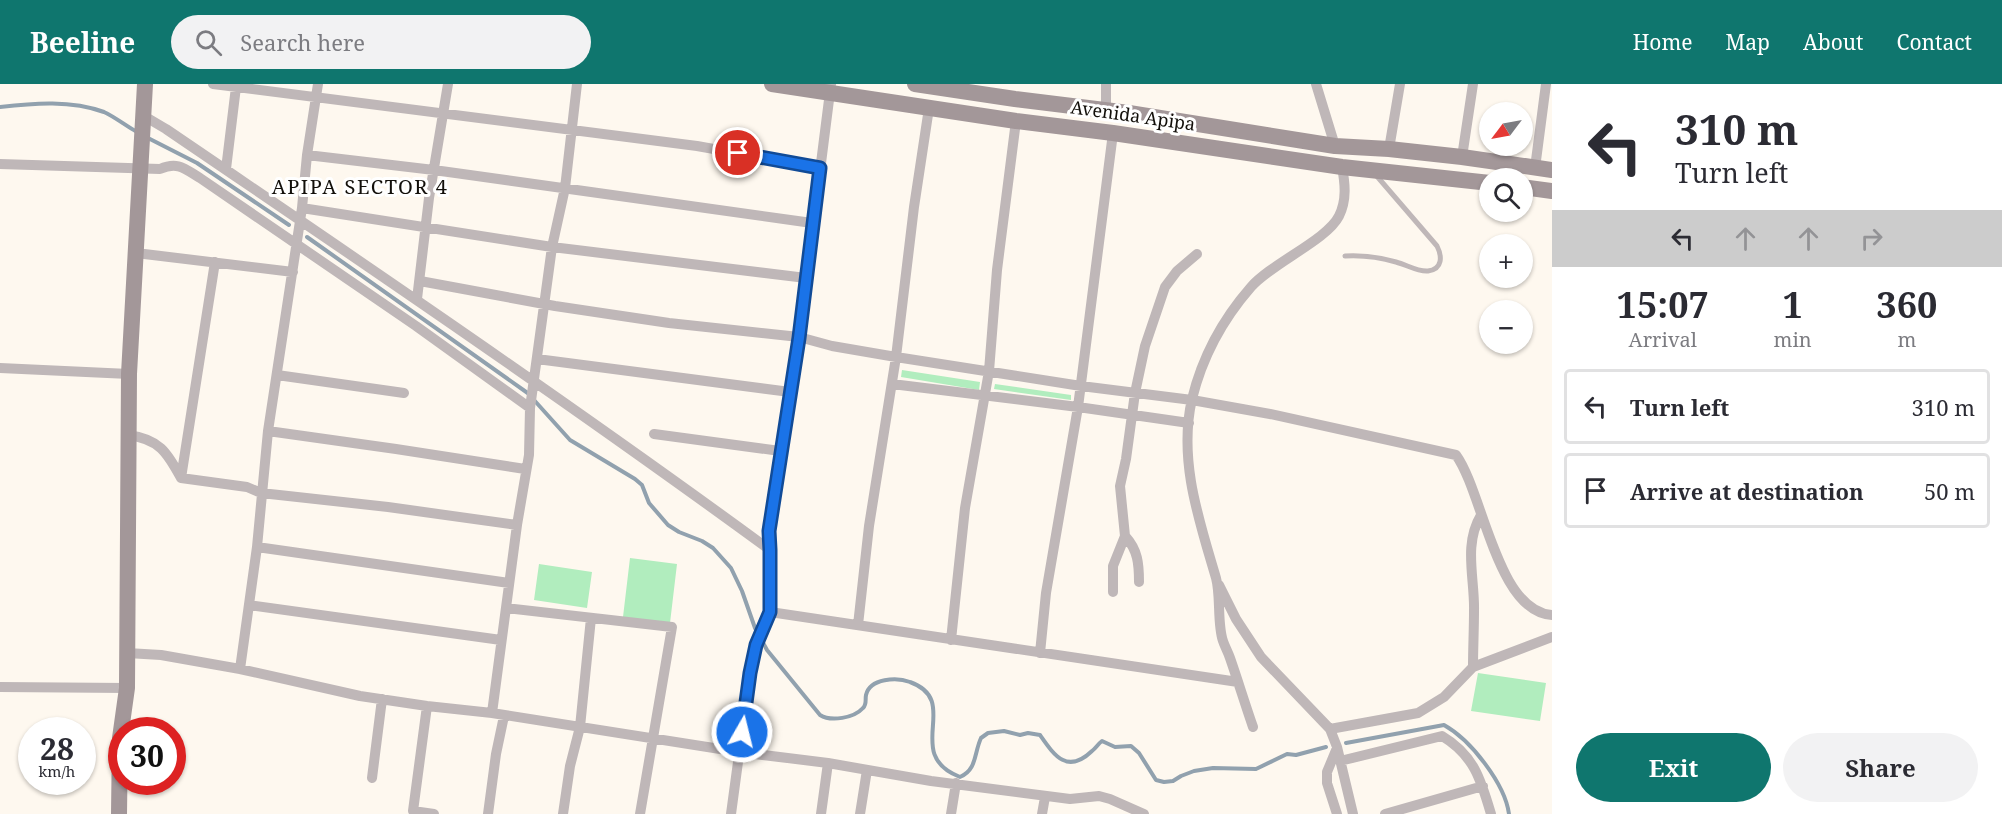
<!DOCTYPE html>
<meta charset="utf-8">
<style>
body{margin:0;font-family:"Noto Serif",serif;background:#f2f2f3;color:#2b2b33;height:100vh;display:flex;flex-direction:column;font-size:22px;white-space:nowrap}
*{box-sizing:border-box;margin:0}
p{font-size:20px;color:#7c7c81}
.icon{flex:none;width:33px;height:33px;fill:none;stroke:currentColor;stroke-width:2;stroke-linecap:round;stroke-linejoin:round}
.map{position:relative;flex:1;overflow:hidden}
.details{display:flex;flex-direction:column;background:#fff;width:450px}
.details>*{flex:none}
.banner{background:#fff;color:#2b2b33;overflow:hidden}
.needle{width:39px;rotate:238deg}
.buttons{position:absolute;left:1479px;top:18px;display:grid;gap:12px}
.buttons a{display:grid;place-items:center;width:54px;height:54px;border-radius:50%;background:#fff;box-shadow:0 2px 4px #0004;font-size:30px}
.speed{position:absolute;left:18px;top:633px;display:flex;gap:12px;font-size:30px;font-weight:700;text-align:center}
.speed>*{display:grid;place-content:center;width:78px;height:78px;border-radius:50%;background:#fff;box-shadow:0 2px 4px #0004;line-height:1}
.speed small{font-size:15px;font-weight:400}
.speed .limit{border:9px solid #d22;background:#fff;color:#111}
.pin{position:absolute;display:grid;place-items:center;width:51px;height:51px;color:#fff;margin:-26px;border:3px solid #fff;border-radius:50%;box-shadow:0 2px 6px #0007}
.me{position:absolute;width:66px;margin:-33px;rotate:8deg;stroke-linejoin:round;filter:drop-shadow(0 0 4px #0008)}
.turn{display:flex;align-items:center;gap:21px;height:126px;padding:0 24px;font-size:27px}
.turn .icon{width:78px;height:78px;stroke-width:2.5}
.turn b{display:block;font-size:42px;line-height:51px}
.lanes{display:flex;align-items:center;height:57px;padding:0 24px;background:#0003;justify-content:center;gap:30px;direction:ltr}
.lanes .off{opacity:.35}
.eta{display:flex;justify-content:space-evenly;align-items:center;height:102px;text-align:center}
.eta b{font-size:36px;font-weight:700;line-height:42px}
.cta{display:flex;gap:12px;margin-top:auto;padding:12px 24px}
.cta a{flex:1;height:69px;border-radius:36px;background:#0f766e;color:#fff;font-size:24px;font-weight:700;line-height:69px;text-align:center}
.cta a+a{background:#f2f2f3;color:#2b2b33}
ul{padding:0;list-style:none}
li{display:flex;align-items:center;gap:18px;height:75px;margin:0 12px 9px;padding:0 12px;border:3px solid #e1e1e2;border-radius:6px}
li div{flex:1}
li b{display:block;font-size:22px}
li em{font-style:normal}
header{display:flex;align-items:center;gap:36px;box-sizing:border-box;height:84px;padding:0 30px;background:#0f766e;color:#fff}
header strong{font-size:28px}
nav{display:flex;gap:33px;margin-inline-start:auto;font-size:21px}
.search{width:420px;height:54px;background:#f2f2f3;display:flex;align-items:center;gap:15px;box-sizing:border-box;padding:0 21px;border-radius:33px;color:#7c7c81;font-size:22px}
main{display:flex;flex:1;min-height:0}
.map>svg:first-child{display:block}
.green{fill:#b1edbe}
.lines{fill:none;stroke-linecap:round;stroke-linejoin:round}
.stream{stroke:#91a1ae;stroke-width:4}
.lane{stroke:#bfb7b8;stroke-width:5}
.street{stroke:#bfb7b8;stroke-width:10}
.secondary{stroke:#a39799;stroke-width:16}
.route-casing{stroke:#114b97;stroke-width:15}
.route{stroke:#1a73e8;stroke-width:10}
.labels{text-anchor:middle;stroke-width:6;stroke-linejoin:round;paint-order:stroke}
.street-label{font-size:18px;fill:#120f0a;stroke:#fff}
.neighbourhood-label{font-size:20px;letter-spacing:1.5px;fill:#120f0a;stroke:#fff}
</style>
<header>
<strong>Beeline</strong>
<div class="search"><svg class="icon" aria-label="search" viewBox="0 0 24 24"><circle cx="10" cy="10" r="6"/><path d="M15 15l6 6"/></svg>Search here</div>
<nav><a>Home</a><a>Map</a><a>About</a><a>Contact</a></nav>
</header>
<main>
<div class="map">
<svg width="1552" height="730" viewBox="0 0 1552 730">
<rect width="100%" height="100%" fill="#fef8ef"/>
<path class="green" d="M902 286 980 298 979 306 901 293Z
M995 300 1071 311V316L994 305Z
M630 474 677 480 670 539 623 533Z
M539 480 592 488 587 524 534 516Z
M1478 589 1546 599 1540 637 1471 627Z"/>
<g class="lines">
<path class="stream" d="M0 23C34 19 71 16 104 28 115 33 126 42 137 48
M146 53 197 79 289 141
M307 153 529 310
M534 316 570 356 635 395 642 401 649 419 668 441 679 448 702 457 713 464 731 484 742 507 755 544 767 566 820 631C831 638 854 634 863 624 867 620 865 616 866 611 870 594 897 593 910 598 963 617 901 670 960 693 977 686 974 669 981 654L988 649 1004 647 1020 651 1028 649 1040 651C1054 671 1067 691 1092 667 1096 664 1098 660 1102 657L1115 663 1131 662 1139 669 1156 696 1164 698 1173 697 1181 692 1194 687 1213 684 1256 685 1287 670 1296 671 1326 663
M1346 659 1444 641C1471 656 1505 700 1509 730"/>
<path class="lane" d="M1345 172C1363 171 1379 173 1396 178 1407 181 1418 188 1428 187 1443 185 1442 172 1437 162L1375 90"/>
<path class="street" d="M213 0 697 62 820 84
M1316 0 1335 62
M1106 27V0
M144 32 166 45C369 183 572 321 770 466
M1389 65 1400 0
M307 71 434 86 812 139
M1462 73 1473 0
M0 80 160 85C178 77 185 85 200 94L416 242 530 324
M1535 84 1546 0
M226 85 236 3
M302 124 552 163 806 194
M136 169 293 188
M420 197 555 222 669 239 799 253 832 262 896 273 1081 302 1192 316 1270 330 1456 371C1483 408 1497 528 1552 531
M417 215 429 114 448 0
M537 275 790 308
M0 284 129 290
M277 291 404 309
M892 300 1078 323 1189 339
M268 347 396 365 525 385
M654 350 780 367
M128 351C159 355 167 368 181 394
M181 394 247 403 261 409 388 423 517 441
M181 394 215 178
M1125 452C1138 466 1139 480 1139 498
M257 463 509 499
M1219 501 1236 535 1261 573 1330 645 1337 663 1353 730
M1113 508V482L1125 452 1120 402 1126 375 1135 309 1145 262 1165 203 1177 187 1197 170
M249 521 501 556
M506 524 672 543 640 730
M770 528 1238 598
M858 541 869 442 896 273 914 123 929 24
M951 556 965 424 989 287 997 186 1016 37
M127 569 161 571 240 585 360 612 427 622 492 629 739 668 828 679 931 697 1070 715 1099 712 1110 715 1144 730
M1040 569 1046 509 1078 323 1113 49
M1473 583C1473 564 1474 546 1474 527 1475 495 1463 461 1481 431
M240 585 257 463 268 347 302 124 307 71 318 0
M0 603 127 604
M427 622 413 727 434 730
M492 629 517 441 529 371 530 324 552 163 565 104 577 0
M1253 643C1245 620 1238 597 1230 574 1228 568 1225 563 1223 557 1217 540 1221 512 1216 494 1199 436 1178 376 1192 315 1202 274 1223 235 1251 203 1272 179 1327 156 1339 132 1347 116 1345 99 1342 83
M1330 645 1418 629 1444 613 1473 583 1552 553
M1340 677 1442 652C1474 671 1481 696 1491 730
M372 694 382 615
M488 730 496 670 504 632
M563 730 570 682 580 643 591 534
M731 730 750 589 756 561 770 528V466L769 447 799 253 831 0
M821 730 828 679
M860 730 867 686
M951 730 956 699
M1042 730 1045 713
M1337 730 1327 699V688L1337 664
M1385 730 1483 702"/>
<path class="secondary" d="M772 0 1016 37 1113 49 1342 83 1490 99
M915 0 1015 15 1129 29 1335 62 1389 65 1462 73 1552 86
M1522 103 1552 107
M119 730 120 654 127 604 129 290 145 0"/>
</g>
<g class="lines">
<g class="route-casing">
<path id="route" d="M738 69 820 84 799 254 769 447 770 466V528L756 561 750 589 742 648"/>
</g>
<use href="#route" class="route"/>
</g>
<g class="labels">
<g class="street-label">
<text transform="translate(1133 32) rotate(8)" y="6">Avenida Apipa</text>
</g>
<g class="neighbourhood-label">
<text x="360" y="110">APIPA SECTOR 4</text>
</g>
</g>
</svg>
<div class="buttons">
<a><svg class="needle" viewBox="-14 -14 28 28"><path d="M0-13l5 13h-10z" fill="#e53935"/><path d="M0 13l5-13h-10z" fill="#7c7c81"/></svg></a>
<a><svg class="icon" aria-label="search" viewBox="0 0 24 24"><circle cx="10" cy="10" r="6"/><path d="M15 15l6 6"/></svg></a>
<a>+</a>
<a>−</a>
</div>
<div class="speed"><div>28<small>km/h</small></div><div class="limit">30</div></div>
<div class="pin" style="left:738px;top:69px;background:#d93025"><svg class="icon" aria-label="arrive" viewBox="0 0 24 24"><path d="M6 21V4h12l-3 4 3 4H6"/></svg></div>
<svg class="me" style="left:742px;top:648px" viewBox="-20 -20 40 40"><circle r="17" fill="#1a73e8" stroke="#fff" stroke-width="3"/><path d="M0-11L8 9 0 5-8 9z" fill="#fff"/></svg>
</div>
<section class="details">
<div class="banner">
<div class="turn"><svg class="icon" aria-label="left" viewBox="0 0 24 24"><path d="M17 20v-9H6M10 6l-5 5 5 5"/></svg><div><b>310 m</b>Turn left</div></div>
<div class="lanes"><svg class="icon" aria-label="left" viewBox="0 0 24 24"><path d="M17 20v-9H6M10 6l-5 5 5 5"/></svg><svg class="icon off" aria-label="ahead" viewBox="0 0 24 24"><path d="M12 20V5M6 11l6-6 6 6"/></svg><svg class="icon off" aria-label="ahead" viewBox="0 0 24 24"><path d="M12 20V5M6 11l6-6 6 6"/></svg><svg class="icon off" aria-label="right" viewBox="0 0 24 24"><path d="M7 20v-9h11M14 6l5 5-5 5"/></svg></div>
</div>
<div class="eta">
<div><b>15:07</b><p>Arrival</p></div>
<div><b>1</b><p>min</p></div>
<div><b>360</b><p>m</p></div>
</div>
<ul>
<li><svg class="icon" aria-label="left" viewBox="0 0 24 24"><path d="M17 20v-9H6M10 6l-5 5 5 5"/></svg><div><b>Turn left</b></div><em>310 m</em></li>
<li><svg class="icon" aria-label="arrive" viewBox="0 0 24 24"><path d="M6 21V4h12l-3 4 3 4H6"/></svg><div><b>Arrive at destination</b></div><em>50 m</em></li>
</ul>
<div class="cta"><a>Exit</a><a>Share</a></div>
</section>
</main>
